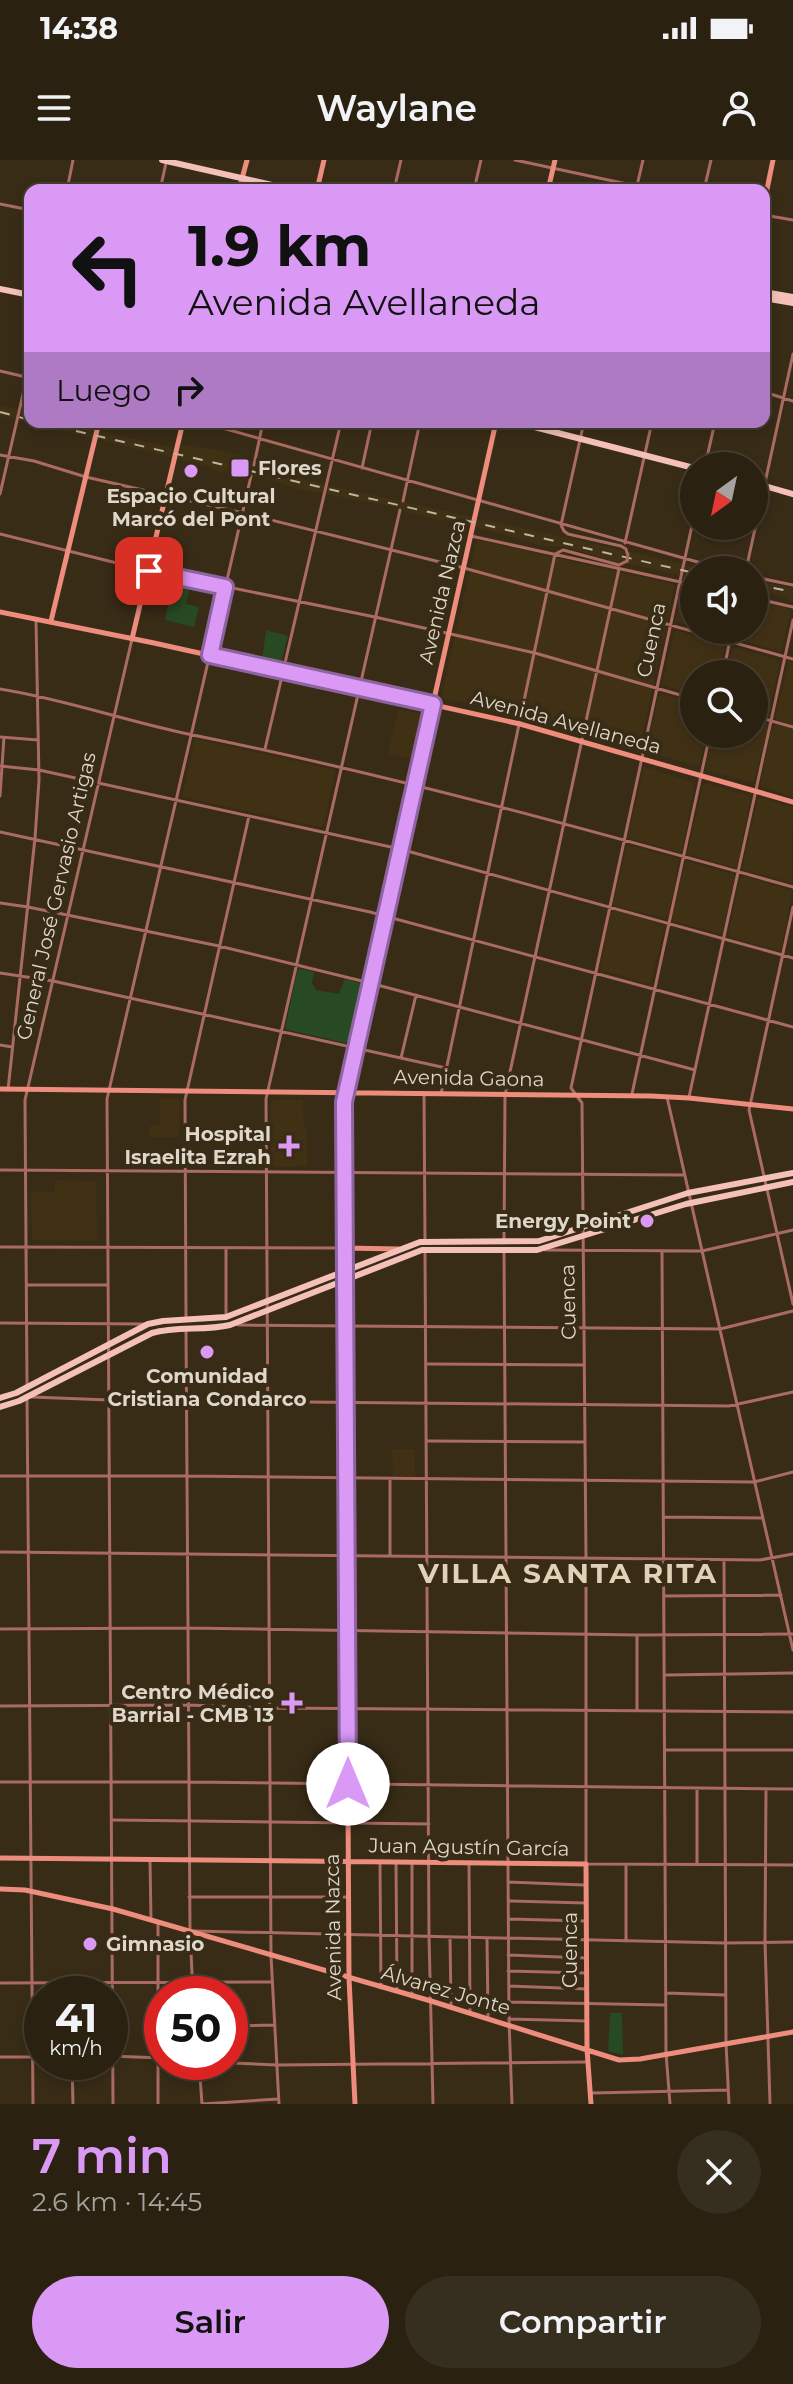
<!DOCTYPE html>
<html lang="es">
<meta charset="utf-8">
<style>
body{margin:0;font-family:Montserrat,sans-serif;background:#362e1f;color:#f1f3f6;height:100vh;display:flex;flex-direction:column;font-size:30px;white-space:nowrap}
*{box-sizing:border-box;margin:0}
p{font-size:26px;color:#a5a39f}
.icon{flex:none;width:44px;height:44px;fill:none;stroke:currentColor;stroke-width:2;stroke-linecap:round;stroke-linejoin:round}
.map{position:relative;height:1944px;overflow:hidden}
.details{display:flex;flex-direction:column;background:#2a2111;flex:1}
.details>*{flex:none}
.top-card{position:absolute;left:24px;top:24px;width:746px;height:244px;border-radius:16px;box-shadow:0 4px 12px #0003,0 0 0 2px #463e31;background:#db99f6;color:#111;overflow:hidden}
.needle{width:52px;rotate:213deg}
.controls{position:absolute;left:680px;top:292px;display:grid;gap:16px}
.controls a{display:grid;place-items:center;width:88px;height:88px;border-radius:50%;background:#2a2111;box-shadow:0 4px 12px #0003,0 0 0 2px #463e31;font-size:40px}
.speed{position:absolute;left:24px;top:1816px;display:flex;gap:16px;font-size:40px;font-weight:700;text-align:center}
.speed>*{display:grid;place-content:center;width:104px;height:104px;border-radius:50%;background:#2a2111;box-shadow:0 4px 12px #0003,0 0 0 2px #463e31;line-height:1}
.speed small{font-size:20px;font-weight:400}
.speed .limit{border:12px solid #d22;background:#fff;color:#111}
.pin{position:absolute;display:grid;place-items:center;width:68px;height:68px;color:#fff;margin:-34px;border-radius:16px;box-shadow:0 4px 12px #0006}
.me{position:absolute;width:88px;margin:-44px;rotate:0deg;stroke-linejoin:round;filter:drop-shadow(0 0 6px #0008)}
.turn{display:flex;align-items:center;gap:28px;height:168px;padding:0 32px;font-size:36px}
.turn .icon{width:104px;height:104px;stroke-width:2.5}
.turn b{display:block;font-size:56px;line-height:68px}
.then{display:flex;align-items:center;height:76px;padding:0 32px;background:#0003;gap:16px;font-size:30px}
.round{display:grid;place-items:center;flex:none;width:84px;height:84px;border-radius:42px;background:#362e1f}
.overview{display:flex;align-items:center;justify-content:space-between;height:136px;padding:0 32px}
h1{font-size:48px;font-weight:600;line-height:60px;color:#db99f6}
.primary-button{display:flex;gap:16px;margin-top:auto;padding:16px 32px}
.primary-button a{flex:1;height:92px;border-radius:48px;background:#db99f6;color:#111;font-size:32px;font-weight:600;line-height:92px;text-align:center}
.primary-button a+a{background:#362e1f;color:#f1f3f6}
.status{display:flex;justify-content:space-between;align-items:center;height:56px;padding:0 40px;background:#2a2111;direction:ltr}
.status svg{height:22px;fill:currentColor}
header{display:flex;justify-content:space-between;align-items:center;height:104px;padding:0 32px;background:#2a2111;font-size:36px;font-weight:600}
.map>svg:first-child{display:block}
.built{fill:#403115}
.green{fill:#274a23}
.lines{fill:none;stroke-linecap:round;stroke-linejoin:round}
.street{stroke:#a96b62;stroke-width:3}
.secondary{stroke:#ee8c7d;stroke-width:5}
.primary{stroke:#f4c0b7;stroke-width:6}
.rail{stroke:#bdb5a6;stroke-width:2;stroke-dasharray:10 10;stroke-linecap:butt}
.street-bridge{stroke:#a96b62;stroke-width:3}
.route-casing{stroke:#8e63a0;stroke-width:20}
.route{stroke:#db99f6;stroke-width:14}
.poi-dot{fill:#db99f6;stroke:#382c17;stroke-width:3}
.labels{text-anchor:middle;stroke-width:8;stroke-linejoin:round;paint-order:stroke}
.poi-label{font-size:20px;font-weight:bold;fill:#ded7ca;stroke:#382c17;text-anchor:end}
.street-label{font-size:20px;fill:#ded7ca;stroke:#382c17}
.district-label{font-size:28px;font-weight:bold;letter-spacing:2px;fill:#e0d1b7;stroke:#382c17}
</style>
<div class="status"><b>14:38</b><svg viewBox="0 0 49 12"><path d="M0 12V9h3v3zM5 12V6h3v6zM10 12V3h3v9zM15 12V0h3v12zM26 1h20v11H26zM47 4h2v5h-2z"/></svg></div>
<header><svg class="icon" aria-label="menu" viewBox="0 0 24 24"><path d="M4 6h16M4 12h16M4 18h16"/></svg>Waylane<svg class="icon" aria-label="person" viewBox="0 0 24 24"><circle cx="12" cy="8" r="4"/><path d="M4 21q1-7 8-7t8 7"/></svg></header>
<div class="map">
<svg width="793" height="1944" viewBox="0 0 793 1944">
<rect width="100%" height="100%" fill="#382c17"/>
<path class="built" d="M0 246 30 253V262H65L180 290 182 285 218 290 249 298 248 305 292 317 712 410H694V417H688L616 402 562 386 548 387 445 359 443 361 435 359 404 351V349L299 329 257 316 228 310 220 312 207 306 0 256Z
M477 380 675 425 639 589 526 557 441 538Z
M754 420 793 429V442L785 437 754 430Z
M683 426 694 428V467L675 461Z
M754 440 789 449 791 451 781 492 735 478 736 470H754Z
M675 470 725 485 719 514H694V536L662 524Z
M733 487 780 501 768 557 754 554V514H726Z
M789 502 793 503V565L777 560 775 557Z
M662 534 694 543V574H706L699 606 649 593 647 590 659 535Z
M398 549 422 554 412 599 388 594Z
M754 559 765 562 768 566 754 622 752 623 708 610 706 607 712 574H754Z
M776 564 793 569V637L760 625 772 567Z
M195 579 335 610 324 665 321 667 182 637Z
M644 607 695 623 682 690 680 693 630 678 628 676Z
M705 623 748 636 750 639 738 706 735 708 687 694 703 625Z
M761 638 793 647 792 723 742 709 757 640Z
M627 685 679 699 669 755 666 758 616 746 613 743Z
M686 701 735 715 722 774 673 761V751Z
M744 716 792 731 782 786 780 790H776L728 776 740 719Z
M615 750 665 766 651 822 649 824 600 809 610 753Z
M160 938 180 939 179 977H150V966L160 965Z
M274 940H303L304 967 307 968V1006L274 1007 271 1004V942Z
M55 1020 96 1021 97 1081 32 1080 31 1032H55Z
M392 1289H415V1316H393Z"/>
<path class="green" d="M183 421 191 423 186 444 199 447 194 467 165 460 169 440 178 442Z
M266 470 288 476 281 502 279 503 262 500Z
M300 809 314 812 312 823 316 830 339 834 345 819 362 824 352 878 345 883 285 869 297 812Z
M610 1853H622L623 1895 608 1891Z"/>
<g class="lines">
<path class="street" d="M515 0 655 30
M67 30 73 0
M160 30 166 3
M394 30 401 0
M474 30 481 0
M636 30 643 0
M704 30 711 0
M0 44 30 50
M764 55 793 60
M0 211 30 218
M764 232 793 241
M201 262 726 410
M0 295 34 301 86 317 243 353 464 408 793 499
M254 305 263 262
M705 306 715 262
M362 308 372 262
M0 334 30 204
M403 341 420 262
M694 356 571 928 582 943 586 1397V1704L793 1705
M561 365 584 262
M561 365 564 371 568 374 621 386 626 389 627 393
M0 374 149 411 375 457 535 493 694 539
M471 376 694 425
M625 383 652 262
M746 410 793 194
M754 417 793 425
M754 438 793 447
M723 514 732 470
M0 529C64 539 125 561 188 574 392 615 593 671 793 727
M754 556 793 567
M0 577 38 580
M265 589 341 262
M0 606 39 610 400 689 793 798
M0 636 4 577
M0 672 370 752 793 867
M0 743 28 747 219 786 370 823 695 910
M793 747 749 950 793 1144
M0 813 53 821 446 908
M0 885 12 887
M401 898 416 835
M8 930 35 678 39 620 36 460
M424 933 425 1080
M441 934 555 394 563 390 619 405 627 401
M632 934 710 574
M667 937 793 1490
M689 937 793 460
M0 1010 684 1015
M504 1080 505 935 619 409
M0 1087 344 1088
M226 1089V1157
M545 1090 702 1091 793 1070
M425 1092 429 1775 433 1944
M504 1092 509 1859 512 1944
M662 1092 666 1893 670 1944
M27 1125H107
M186 1158 185 940 249 656
M0 1163 145 1164
M238 1165 720 1169 793 1151
M186 1170 190 1771 193 1834
M428 1204 584 1205
M27 1226 25 940 132 479
M31 1237 109 1240 729 1246 793 1232
M27 1238 33 1944
M428 1281 584 1282
M0 1316H187L754 1322 793 1312
M664 1357 763 1358
M0 1392 760 1400 793 1394
M390 1395V1319
M724 1400 726 1883 729 1944
M665 1436 781 1435
M0 1469 187 1468 637 1475 793 1474
M666 1515 793 1513
M0 1546 188 1545 270 1548 793 1552
M637 1550V1475
M665 1590H793
M0 1622H189L793 1629
M697 1628V1704
M766 1629 765 1782 770 1944
M113 1660 429 1664
M150 1700 151 1760
M396 1702 397 1830
M469 1702 470 1853
M380 1704 381 1828
M412 1704V1837
M508 1722 584 1725
M189 1737H349
M510 1741 586 1743
M509 1759 585 1761
M158 1762V1944
M194 1771 726 1783 793 1782
M450 1777 451 1845
M487 1778 488 1858
M626 1781V1704
M508 1795 587 1798
M508 1811 585 1813
M0 1823 272 1822
M509 1826 587 1829
M666 1833 726 1835
M509 1842 665 1845
M509 1859 587 1861
M230 1866 274 1865
M110 1896 162 1898
M0 1897H42
M72 1902 73 1944
M199 1902 202 1944
M210 1902 277 1905 588 1902
M592 1933 728 1930
M113 1944 107 939 251 316
M202 1944 278 1939
M279 1944 271 1796 266 939 400 350"/>
<path class="secondary" d="M239 30 247 0
M317 30 324 0
M548 30 555 0
M764 44 773 0
M0 452 154 483 520 564 793 642
M51 461 99 262
M132 479 183 262
M0 929 651 936 689 938 793 949
M344 1088 399 1089
M0 1698 586 1704 587 1889 591 1944
M0 1729 25 1730 113 1749 431 1841 619 1900 640 1899 793 1872
M355 1944 349 1818 344 942 496 262"/>
<path class="primary" d="M162 0 294 30
M0 129 30 135
M764 132 793 137
M764 138 793 143
M515 262 694 308
M754 323 793 334
M0 1238 16 1233 148 1164 163 1161 226 1157 420 1082 539 1081 688 1033 793 1013
M0 1247 19 1241 152 1173C177 1166 204 1171 230 1165L422 1090H537L686 1044 793 1022"/>
<path class="rail" d="M0 252 30 260
M37 262 694 413
M754 424 793 432"/>
<path class="street-bridge" d="M627 401 628 394"/>
</g>
<g class="lines">
<g class="route-casing">
<path id="route" d="M149 411 225 427 210 495 433 544 344 942 348 1624"/>
</g>
<use href="#route" class="route"/>
</g>
<g class="poi-dot">
<rect x="230" y="298" width="20" height="20" rx="4"/>
<circle cx="191" cy="311" r="8"/>
<path d="M285 974h8v8h8v8h-8v8h-8v-8h-8v-8h8z"/>
<circle cx="647" cy="1061" r="8"/>
<circle cx="207" cy="1192" r="8"/>
<path d="M288 1531h8v8h8v8h-8v8h-8v-8h-8v-8h8z"/>
<circle cx="90" cy="1784" r="8"/>
</g>
<g class="labels">
<g class="poi-label">
<text x="258" y="315" text-anchor="start">Flores</text>
<text x="191" y="343" text-anchor="middle">Espacio Cultural<tspan x="191" dy="23">Marcó del Pont</tspan></text>
<text x="271" y="981">Hospital<tspan x="271" dy="23">Israelita Ezrah</tspan></text>
<text x="631" y="1068">Energy Point</text>
<text x="207" y="1223" text-anchor="middle">Comunidad<tspan x="207" dy="23">Cristiana Condarco</tspan></text>
<text x="274" y="1539">Centro Médico<tspan x="274" dy="23">Barrial - CMB 13</tspan></text>
<text x="106" y="1791" text-anchor="start">Gimnasio</text>
</g>
<g class="street-label">
<text transform="translate(442 432) rotate(-77)" y="7">Avenida Nazca</text>
<text transform="translate(651 480) rotate(-78)" y="7">Cuenca</text>
<text transform="translate(566 562) rotate(15)" y="7">Avenida Avellaneda</text>
<text transform="translate(56 736) rotate(-77)" y="7">General José Gervasio Artigas</text>
<text transform="translate(469 918) rotate(1)" y="7">Avenida Gaona</text>
<text transform="translate(568 1142) rotate(-91)" y="7">Cuenca</text>
<text transform="translate(469 1687) rotate(1)" y="7">Juan Agustín García</text>
<text transform="translate(333 1767) rotate(-91)" y="7">Avenida Nazca</text>
<text transform="translate(570 1790) rotate(-90)" y="7">Cuenca</text>
<text transform="translate(446 1830) rotate(16)" y="7">Álvarez Jonte</text>
</g>
<g class="district-label">
<text x="568" y="1423">VILLA SANTA RITA</text>
</g>
</g>
</svg>
<div class="controls">
<a><svg class="needle" viewBox="-14 -14 28 28"><path d="M0-13l5 13h-10z" fill="#e53935"/><path d="M0 13l5-13h-10z" fill="#a5a39f"/></svg></a>
<a><svg class="icon" aria-label="sound" viewBox="0 0 24 24"><path d="M4 9h4l5-4v14l-5-4H4zM17 9q2 3 0 6"/></svg></a>
<a><svg class="icon" aria-label="search" viewBox="0 0 24 24"><circle cx="10" cy="10" r="6"/><path d="M15 15l6 6"/></svg></a>
</div>
<div class="speed"><div>41<small>km/h</small></div><div class="limit">50</div></div>
<div class="pin" style="left:149px;top:411px;background:#d93025"><svg class="icon" aria-label="arrive" viewBox="0 0 24 24"><path d="M6 21V4h12l-3 4 3 4H6"/></svg></div>
<svg class="me" style="left:348px;top:1624px" viewBox="-20 -20 40 40"><circle r="19" fill="#fff"/><path d="M0-13L10 11 0 6-10 11z" fill="#db99f6"/></svg>
<div class="top-card">
<div class="turn"><svg class="icon" aria-label="left" viewBox="0 0 24 24"><path d="M17 20v-9H6M10 6l-5 5 5 5"/></svg><div><b>1.9 km</b>Avenida Avellaneda</div></div>
<div class="then">Luego<svg class="icon" aria-label="right" viewBox="0 0 24 24"><path d="M7 20v-9h11M14 6l5 5-5 5"/></svg></div>
</div>
</div>
<section class="details">
<div class="overview"><div><h1>7 min</h1><p>2.6 km · 14:45</p></div><a class="round"><svg class="icon" aria-label="close" viewBox="0 0 24 24"><path d="M6 6l12 12M18 6L6 18"/></svg></a></div>
<div class="primary-button"><a>Salir</a><a>Compartir</a></div>
</section>
